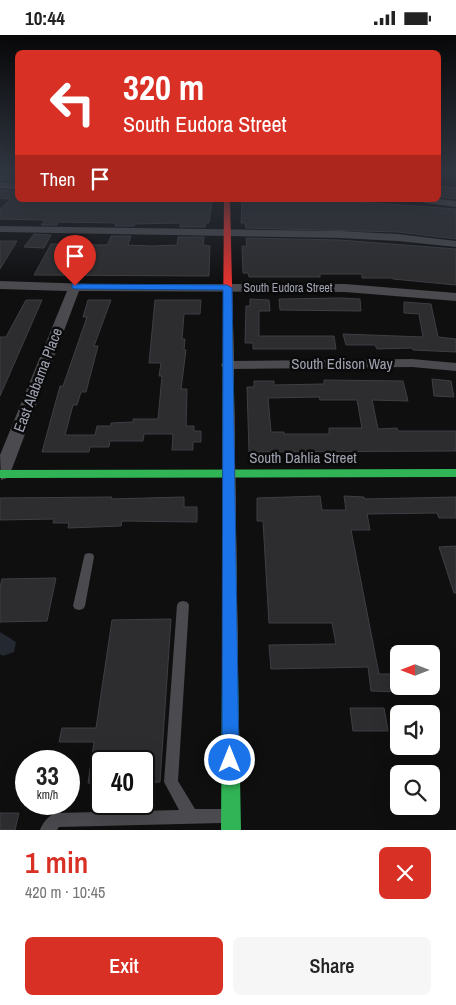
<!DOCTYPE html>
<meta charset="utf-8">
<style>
body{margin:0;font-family:"Archivo Narrow",sans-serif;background:#f6f6f6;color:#222;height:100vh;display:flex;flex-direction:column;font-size:19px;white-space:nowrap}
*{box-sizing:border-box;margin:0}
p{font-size:16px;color:#767676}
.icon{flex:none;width:28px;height:28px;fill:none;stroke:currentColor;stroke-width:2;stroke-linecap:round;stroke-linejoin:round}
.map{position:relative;height:795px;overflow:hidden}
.drawer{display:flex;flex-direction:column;background:#fff;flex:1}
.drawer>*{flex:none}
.hud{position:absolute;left:15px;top:15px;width:426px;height:152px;border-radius:8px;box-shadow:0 5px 20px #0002;background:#d93025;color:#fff;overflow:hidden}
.needle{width:32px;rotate:270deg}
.tools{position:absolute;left:390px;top:610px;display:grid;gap:10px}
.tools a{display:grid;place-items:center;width:50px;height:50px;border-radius:8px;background:#fff;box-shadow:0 5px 20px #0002;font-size:25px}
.speed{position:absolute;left:15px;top:715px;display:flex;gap:10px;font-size:25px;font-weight:700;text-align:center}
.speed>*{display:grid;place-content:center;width:65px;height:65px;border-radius:50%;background:#fff;box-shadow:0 5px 20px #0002;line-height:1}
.speed small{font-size:12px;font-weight:400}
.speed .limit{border:2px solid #111;border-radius:8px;background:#fff;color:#111}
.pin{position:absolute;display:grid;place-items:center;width:42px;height:42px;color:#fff;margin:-51px -21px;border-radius:50% 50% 50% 0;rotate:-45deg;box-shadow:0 0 5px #0007}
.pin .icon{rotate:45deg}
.me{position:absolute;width:55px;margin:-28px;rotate:0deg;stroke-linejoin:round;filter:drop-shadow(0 0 4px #0008)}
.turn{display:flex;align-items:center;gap:18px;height:105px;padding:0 25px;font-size:22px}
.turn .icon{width:65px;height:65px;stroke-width:2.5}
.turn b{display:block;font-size:35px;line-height:42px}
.then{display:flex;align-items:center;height:48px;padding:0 25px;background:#0003;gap:10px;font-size:19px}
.round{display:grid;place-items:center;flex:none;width:52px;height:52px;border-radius:8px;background:#f6f6f6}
.overview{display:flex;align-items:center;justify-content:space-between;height:85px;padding:0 25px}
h1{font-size:30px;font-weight:600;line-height:38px;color:#d93025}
.cta{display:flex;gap:10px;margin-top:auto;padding:10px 25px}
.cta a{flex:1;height:58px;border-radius:8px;background:#d93025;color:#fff;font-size:20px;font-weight:600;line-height:58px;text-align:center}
.cta a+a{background:#f6f6f6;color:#222}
.status{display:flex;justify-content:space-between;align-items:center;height:35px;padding:0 25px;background:#fff;direction:ltr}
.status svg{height:14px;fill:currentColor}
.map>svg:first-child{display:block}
.water{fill:#242830}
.building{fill:#2d2d2f;stroke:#3e3f44;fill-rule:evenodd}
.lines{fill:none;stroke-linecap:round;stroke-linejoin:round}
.lane{fill:#4a4a4f;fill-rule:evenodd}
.street{fill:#4a4a4f;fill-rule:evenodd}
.fast{fill:#30b455;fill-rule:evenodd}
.slow{fill:#ff9f0a;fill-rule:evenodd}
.jam{fill:#e5322d;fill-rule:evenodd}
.route{fill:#1a73e8;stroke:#114b97}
.labels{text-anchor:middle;stroke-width:5;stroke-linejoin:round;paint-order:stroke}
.far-street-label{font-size:12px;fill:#a0a3b1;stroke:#0a0a0b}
.street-label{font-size:15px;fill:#a0a3b1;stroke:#0a0a0b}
</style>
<div class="status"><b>10:44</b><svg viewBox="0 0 49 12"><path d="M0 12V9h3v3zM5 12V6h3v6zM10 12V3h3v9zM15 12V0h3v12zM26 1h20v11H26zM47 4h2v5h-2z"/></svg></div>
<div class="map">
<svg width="456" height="795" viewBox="0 0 456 795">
<rect width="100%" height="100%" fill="#0f0f10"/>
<path class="water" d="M0 597 16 607 14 617 3 621 0 619Z"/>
<path class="building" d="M0 138H18V147L0 145Z
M439 151 456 153V164L439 162Z
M0 155 18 157V165H212L209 188H206L205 192H180V188L135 189 134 191H115L116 188 58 187 57 190H41L45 185 0 184V174L11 164 0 163Z
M262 165H333L456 174V204L398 197 246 193 245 188H241L242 166Z
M34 199 51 200 44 213 24 212Z
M111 201H131L128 210 151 211 177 210 178 202H204L203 210 210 211 209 241 34 240 51 209 106 210 108 209Z
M246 203 340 205 456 214V250L393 244V243H362V239H320V242H249L248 238H243L242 211H247Z
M0 206H17L0 234Z
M341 263 360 264 361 276 280 275 279 264Z
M250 264 269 265 270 276H259V301H334L336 314H253V308H245L246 271H250Z
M26 265H42L0 361V302H6Z
M88 265H111L94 311H98L86 357H81L77 370H73L65 400H95L97 391H111V388L133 387V384H158L162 341H159L161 328H149L155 265H201L200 279H184L182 304H185L184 315H186L181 354H187L186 391H194V396H201V407H193V415H172L173 399H144L143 406H110L109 412H90L89 417H42L60 351H63L87 282H83Z
M404 267 431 269 438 302 456 304V317L413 315 412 313 377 314 375 310H346L343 299 423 302 419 279 404 278Z
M432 344 451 346 454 362 434 361Z
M324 345 403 346 408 366 372 365 378 394 397 393 398 396H456V416L249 417 247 352H254V346H274V350L324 349ZM319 362 320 365H357L362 393H329V399H284V397H271L268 363Z
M320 461 322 475H346L344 461 364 462 365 464 456 462V483H439L437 478 367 479 370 495H351L379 639H399V657L371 656 368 632 271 634 269 610 336 609 332 588H269L263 486H257V463Z
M112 462 111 464 184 462V472H197V487L122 486 121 491 68 493 69 488H53L54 484 0 485V463Z
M456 511V558H454L439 512Z
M56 543 47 586 0 587V552L2 544Z
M171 584 160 747 144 748V726H101V748H88L94 707H59L62 693H96L112 585Z
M350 673H384L388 696H353Z
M0 778H19L15 795H0Z"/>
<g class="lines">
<path class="lane" d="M89 518 93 519 94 522 85 571 83 574 79 575 75 574 73 571 84 522 85 519Z
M183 566 187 567 189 570 178 746 195 774H222L227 776 229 781 227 786 222 788 59 792 57 795H40C43 787 48 781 56 778L179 775 164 747 177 570 179 567Z"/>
<path class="street" d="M0 147 18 149V155L0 153Z
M439 164 456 166V172L425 168 420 165Z
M0 191 340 196 398 199 456 206V212L398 206 340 203 0 197Z
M0 246 92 249H345L456 258V266L345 257 79 256 10 439 7 443 1 445 0 420 67 256 0 254Z
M412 324 456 328V336L412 332 228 334 223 333 221 330 223 327 228 326Z"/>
<path class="fast" d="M456 434V442L0 443V435Z
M230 630 236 632 238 637 241 795H221L222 637 224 632Z"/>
<path class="slow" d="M228 286 233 289 238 637 236 642 230 644 224 642 222 637 223 289Z"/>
<path class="jam" d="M224 165H230L233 289 228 292 223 289Z"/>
</g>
<linearGradient id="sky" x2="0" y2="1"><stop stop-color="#080809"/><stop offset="0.55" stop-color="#313742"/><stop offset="1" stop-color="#313742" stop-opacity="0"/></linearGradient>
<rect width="456" height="249" fill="url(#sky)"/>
<path class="route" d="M72 249 227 250 232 253 239 725 237 731 230 733 224 731 222 725 223 255 75 254 72 253Z"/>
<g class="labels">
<g class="far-street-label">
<text x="288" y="257">South Eudora Street</text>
</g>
<g class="street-label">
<text x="342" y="334">South Edison Way</text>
<text transform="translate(38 345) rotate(-69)" y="5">East Alabama Place</text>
<text x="303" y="428">South Dahlia Street</text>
</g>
</g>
</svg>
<div class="tools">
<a><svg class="needle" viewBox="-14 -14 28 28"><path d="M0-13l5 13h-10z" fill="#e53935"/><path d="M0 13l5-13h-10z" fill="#767676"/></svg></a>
<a><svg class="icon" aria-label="sound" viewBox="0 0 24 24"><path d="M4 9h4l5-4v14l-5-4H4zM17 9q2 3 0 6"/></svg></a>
<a><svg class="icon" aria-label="search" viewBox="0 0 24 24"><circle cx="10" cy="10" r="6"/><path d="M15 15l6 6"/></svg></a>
</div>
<div class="speed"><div>33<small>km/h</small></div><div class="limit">40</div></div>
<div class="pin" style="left:75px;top:251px;background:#d93025"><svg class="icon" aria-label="arrive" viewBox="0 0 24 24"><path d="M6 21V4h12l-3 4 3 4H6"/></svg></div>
<svg class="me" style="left:230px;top:725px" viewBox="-20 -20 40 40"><circle r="17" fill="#1a73e8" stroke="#fff" stroke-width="3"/><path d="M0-11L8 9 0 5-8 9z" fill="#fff"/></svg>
<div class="hud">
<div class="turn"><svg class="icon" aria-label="left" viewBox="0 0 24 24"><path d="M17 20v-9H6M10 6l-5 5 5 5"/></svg><div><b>320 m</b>South Eudora Street</div></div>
<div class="then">Then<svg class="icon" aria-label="arrive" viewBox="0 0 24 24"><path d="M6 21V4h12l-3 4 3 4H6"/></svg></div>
</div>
</div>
<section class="drawer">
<div class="overview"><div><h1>1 min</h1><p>420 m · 10:45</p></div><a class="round" style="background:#d93025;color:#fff"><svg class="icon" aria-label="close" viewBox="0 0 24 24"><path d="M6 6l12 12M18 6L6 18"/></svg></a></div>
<div class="cta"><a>Exit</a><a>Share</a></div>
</section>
